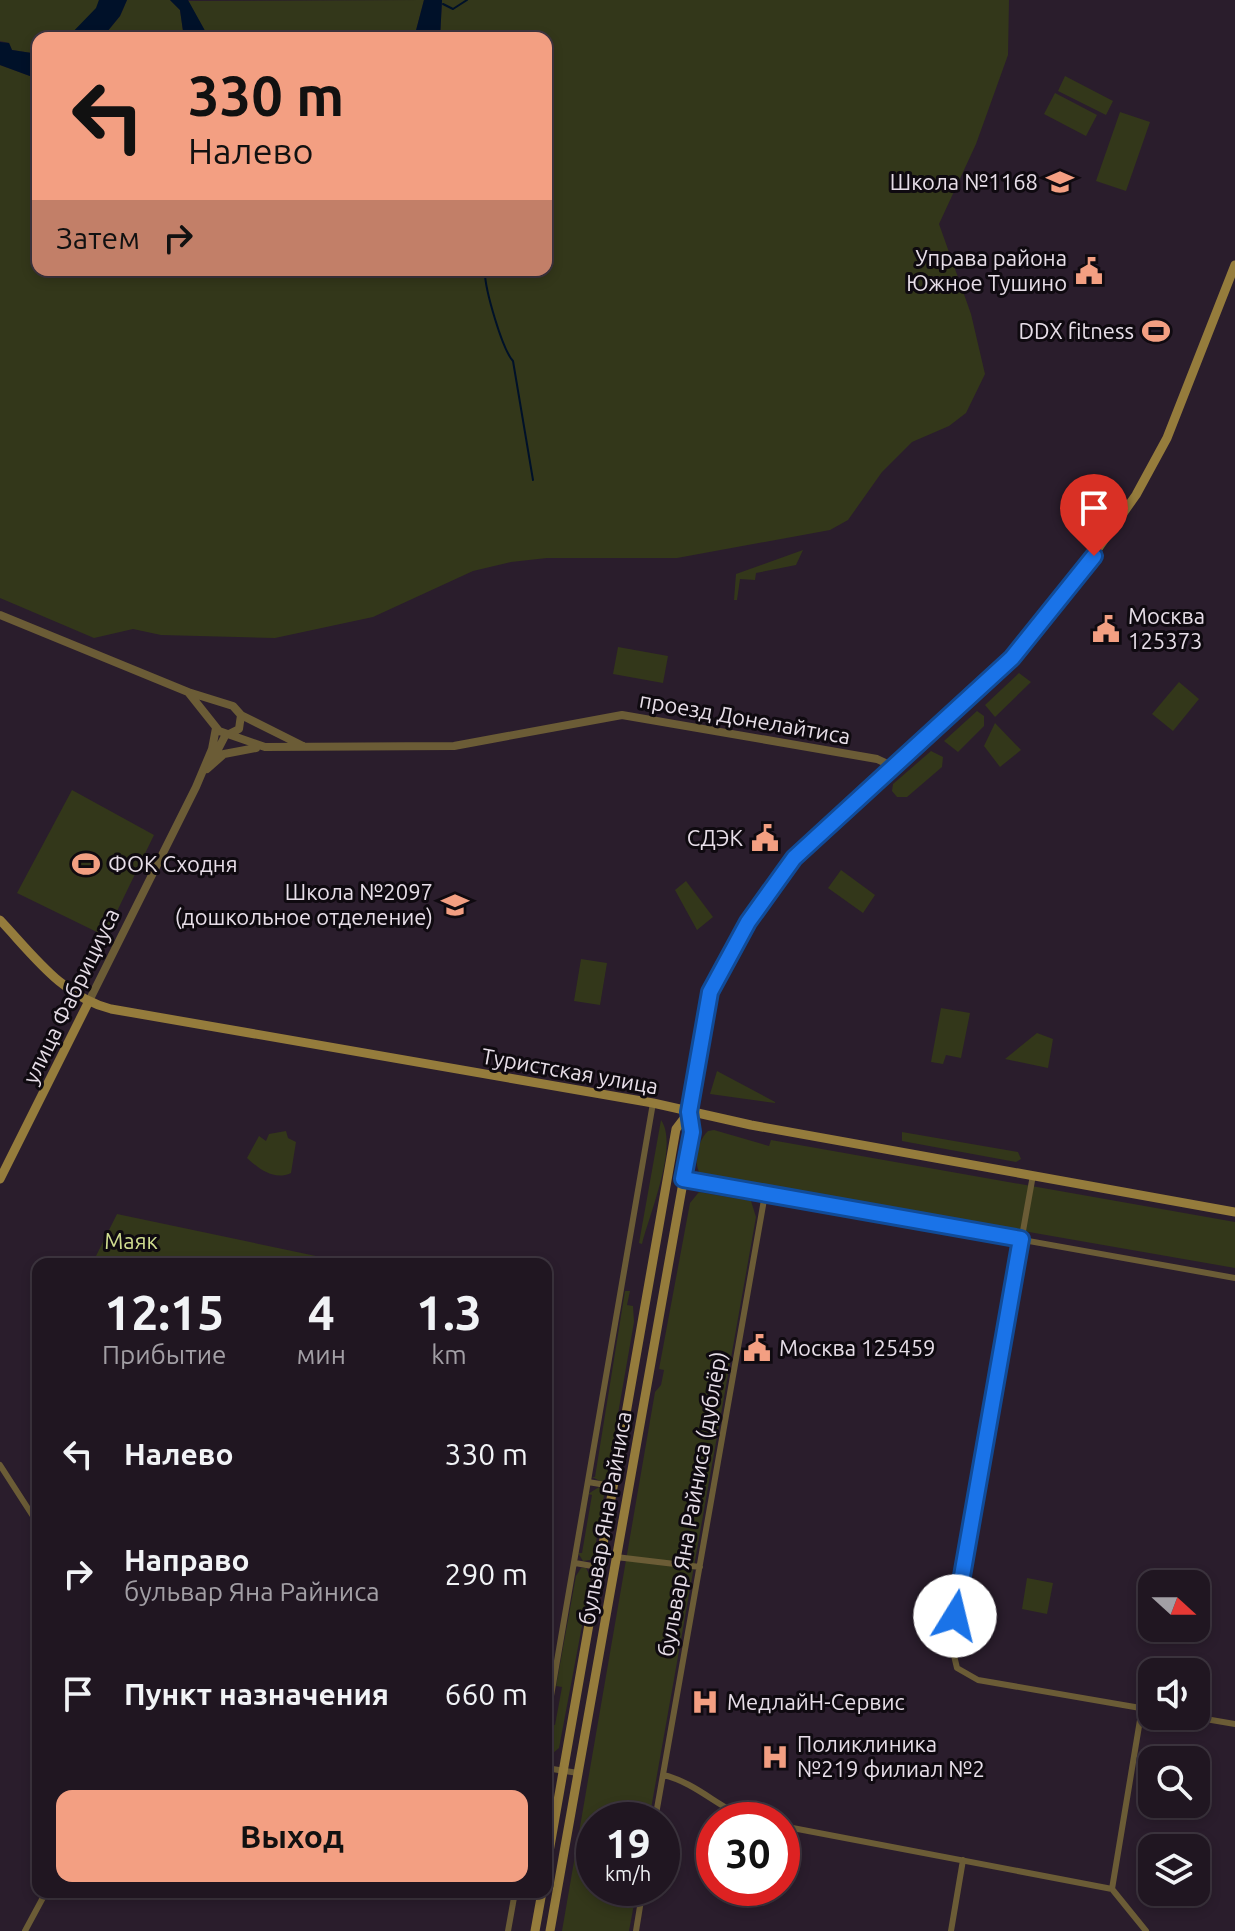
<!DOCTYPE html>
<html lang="ru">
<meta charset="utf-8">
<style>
body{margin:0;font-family:Ubuntu,sans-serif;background:#281f2a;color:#f1f3f6;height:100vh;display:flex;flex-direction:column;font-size:30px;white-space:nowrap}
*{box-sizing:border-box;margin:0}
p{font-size:26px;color:#a29fa5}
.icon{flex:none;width:44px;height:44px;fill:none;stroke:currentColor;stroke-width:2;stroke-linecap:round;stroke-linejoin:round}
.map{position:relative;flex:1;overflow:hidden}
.details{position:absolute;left:32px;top:1258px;width:520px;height:640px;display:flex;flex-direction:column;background:#201621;border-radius:16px;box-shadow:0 4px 12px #0003,0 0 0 2px #3d353f}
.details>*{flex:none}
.banner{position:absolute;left:32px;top:32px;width:520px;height:244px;border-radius:16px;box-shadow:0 4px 12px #0003,0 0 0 2px #3d353f;background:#f39f82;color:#111;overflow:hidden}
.needle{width:52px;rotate:111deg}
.buttons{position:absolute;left:1138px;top:1570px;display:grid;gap:16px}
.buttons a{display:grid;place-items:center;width:72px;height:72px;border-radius:16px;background:#201621;box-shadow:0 4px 12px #0003,0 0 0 2px #3d353f;font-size:40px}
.speed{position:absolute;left:576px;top:1802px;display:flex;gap:16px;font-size:40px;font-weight:700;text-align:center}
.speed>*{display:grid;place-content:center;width:104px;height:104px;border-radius:50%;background:#201621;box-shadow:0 4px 12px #0003,0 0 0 2px #3d353f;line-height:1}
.speed small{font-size:20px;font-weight:400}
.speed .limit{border:12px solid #d22;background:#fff;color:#111}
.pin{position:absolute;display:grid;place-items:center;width:68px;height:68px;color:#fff;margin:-82px -34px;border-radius:50% 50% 50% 0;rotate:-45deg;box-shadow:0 0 8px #0007}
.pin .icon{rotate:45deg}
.me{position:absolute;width:88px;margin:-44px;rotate:9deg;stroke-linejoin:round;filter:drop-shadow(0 0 6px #0008)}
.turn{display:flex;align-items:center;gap:28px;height:168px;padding:0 24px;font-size:36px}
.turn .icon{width:104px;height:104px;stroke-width:2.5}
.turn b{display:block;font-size:56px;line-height:68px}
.then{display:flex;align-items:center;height:76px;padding:0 24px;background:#0003;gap:16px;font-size:30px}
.eta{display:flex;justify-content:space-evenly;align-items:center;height:136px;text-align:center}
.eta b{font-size:48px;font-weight:700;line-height:56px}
.primary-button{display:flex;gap:16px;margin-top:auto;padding:16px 24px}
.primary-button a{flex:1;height:92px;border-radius:16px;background:#f39f82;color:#111;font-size:32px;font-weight:700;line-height:92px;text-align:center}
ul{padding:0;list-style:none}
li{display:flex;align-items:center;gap:24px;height:120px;padding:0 24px}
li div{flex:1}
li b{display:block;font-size:30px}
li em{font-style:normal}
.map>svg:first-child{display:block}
.green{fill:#33371a}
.water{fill:#001129}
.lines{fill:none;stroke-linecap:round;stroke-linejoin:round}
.stream{stroke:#001129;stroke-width:2}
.minor{stroke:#6b5c36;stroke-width:6}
.tertiary{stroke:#6b5c36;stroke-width:8}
.secondary{stroke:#957c3c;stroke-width:9}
.route-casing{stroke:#114b97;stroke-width:20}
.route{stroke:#1a73e8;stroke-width:14}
.labels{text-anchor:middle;stroke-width:6;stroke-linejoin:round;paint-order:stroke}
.poi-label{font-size:22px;fill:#e7dee8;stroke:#0f0a10;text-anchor:end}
.street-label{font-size:22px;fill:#e7dee8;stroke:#0f0a10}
.park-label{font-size:22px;fill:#cfdc8f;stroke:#0f0a10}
</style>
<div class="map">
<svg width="1235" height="1931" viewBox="0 0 1235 1931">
<rect width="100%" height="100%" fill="#2a1d2c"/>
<path class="green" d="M0 0H99L97 9 68 37 38 38V54L12 50 9 43 0 41Z
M127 0H170L180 10 184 38H102L120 16Z
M424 0 414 38H209L188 1Z
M442 0H1009L1008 55 976 144 939 224 971 314 985 374 966 413 949 426 912 442 882 472 848 520 830 530 677 558H547L511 562 473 571 373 617 275 638 161 635 133 629 94 638 0 598V65L38 79V270H546V38H440Z
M1065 76 1113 101 1106 115 1058 91Z
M1055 93 1097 115 1086 136 1044 114Z
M1120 112 1150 122 1126 191 1096 181Z
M803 550 796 565 756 573 755 580 740 579 737 600H734L736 574Z
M618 647 668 656 663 683 613 674Z
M1019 673 1031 682 995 717 985 705Z
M1179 682 1199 699 1173 731 1152 714Z
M977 711 984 716V726L958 752 944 741Z
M995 723 1021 750 1000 767 984 746Z
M931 751 943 757 942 767 907 797H897L892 791 893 784Z
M72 790 154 835 105 936 17 893Z
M841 870 875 895 863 913 828 888Z
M686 881 713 917 697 930 675 890Z
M581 959 607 963 600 1005 574 1001Z
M941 1008 970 1013 961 1058 946 1055 943 1064 931 1062Z
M1037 1033 1053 1039 1048 1068 1005 1059Z
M717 1071 775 1102V1103L710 1094Z
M661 1120C679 1145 649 1215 642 1244L639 1243Z
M714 1130 769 1146 771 1140 1235 1222V1268L701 1175C692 1164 698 1140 708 1131Z
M286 1131 288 1138 296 1142 291 1173C274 1181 259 1169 247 1158L259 1136 266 1141 269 1134Z
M902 1132 1018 1152 1021 1159 1016 1162 902 1141Z
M699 1192 751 1201 756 1217 649 1820H594V1888H637L629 1931H562L655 1392 661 1385 664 1370 659 1369 690 1203Z
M117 1214 354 1264H92Z
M625 1291H630L627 1305 633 1306 634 1322 607 1477 602 1482 592 1477H595Z
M599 1487 604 1496 594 1554 590 1560 583 1561 578 1553H582L592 1495 588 1494Z
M581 1568H586L591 1578 559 1748 546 1759 549 1725H555L562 1687 556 1686 576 1576Z
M1027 1578 1053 1583 1047 1614 1022 1609Z"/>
<path class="water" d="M99 0H127L120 16 102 38H67L96 8Z
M170 0H188L209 38H184L180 10Z
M424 0H442L440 38H414Z
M0 42 9 43 12 50 38 54V79L0 65Z"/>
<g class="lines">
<path class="stream" d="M443 4 453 9 467 0
M482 270 485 273C485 289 502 349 513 361L533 480"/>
<path class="minor" d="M1033 1175 956 1606 951 1643 957 1668 978 1680 1152 1710
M683 1179 1235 1278
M0 1465 38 1524
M588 1482 612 1486
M616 1557 700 1567
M575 1563 598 1567
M1188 1716 1235 1724
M546 1725 653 1103
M546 1768 578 1773
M663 1775C695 1782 719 1808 750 1820
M655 1820 765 1194
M782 1826 1112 1889 1146 1931
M1112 1889 1142 1708
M25 1931 46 1892
M508 1931 515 1892
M636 1931 643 1888
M951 1931 963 1860"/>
<path class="tertiary" d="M0 615 188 692 233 706 241 715 303 746
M188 692 219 731 265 747 454 746 622 715 877 759 892 766
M229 734 239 729 241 715
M211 763 226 734
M207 769 224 754 256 748
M88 1003 196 787 212 749 216 728"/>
<path class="secondary" d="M0 920C33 955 63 997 111 1009L653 1103 751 1125 1235 1212
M0 1179 88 1003
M546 1869 676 1129 689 1112
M535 1931 542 1892
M550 1931 692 1132 689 1112 710 992 733 945 794 858 859 795 994 676 1065 595 1136 495 1167 438 1235 265"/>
</g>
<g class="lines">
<g class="route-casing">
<path id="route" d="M955 1616 1021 1239 683 1179 692 1132 689 1112 710 992 748 922 794 858 1012 658 1094 556"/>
</g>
<use href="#route" class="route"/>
</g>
<defs>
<g id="school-bare" transform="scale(2.16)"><path d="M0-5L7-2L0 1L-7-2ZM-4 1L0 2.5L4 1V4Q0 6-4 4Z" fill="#f39f82" stroke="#0f0a10" stroke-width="2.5" paint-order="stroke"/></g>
<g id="civic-bare" transform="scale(2.16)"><path d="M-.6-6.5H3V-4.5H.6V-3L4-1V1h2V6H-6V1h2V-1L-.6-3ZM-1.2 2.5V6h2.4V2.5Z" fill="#f39f82" stroke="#0f0a10" stroke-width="2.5" paint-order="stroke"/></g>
<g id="stadium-bare" transform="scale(2.16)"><path d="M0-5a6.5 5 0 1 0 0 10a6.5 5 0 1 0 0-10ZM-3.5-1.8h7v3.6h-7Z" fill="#f39f82" stroke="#0f0a10" stroke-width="2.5" paint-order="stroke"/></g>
<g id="hospital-bare" transform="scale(2.16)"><path d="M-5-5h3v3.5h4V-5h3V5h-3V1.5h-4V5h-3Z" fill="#f39f82" stroke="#0f0a10" stroke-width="2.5" paint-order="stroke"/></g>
</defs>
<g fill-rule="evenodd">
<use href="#school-bare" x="1060" y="182"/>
<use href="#civic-bare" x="1089" y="271"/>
<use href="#stadium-bare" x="1156" y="331"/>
<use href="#civic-bare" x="1106" y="629"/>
<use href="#civic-bare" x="765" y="838"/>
<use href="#stadium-bare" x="86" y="864"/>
<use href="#school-bare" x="455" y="905"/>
<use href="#civic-bare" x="757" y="1348"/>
<use href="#hospital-bare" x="705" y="1702"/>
<use href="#hospital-bare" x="775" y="1757"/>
</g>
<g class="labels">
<g class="poi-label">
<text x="1038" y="190">Школа №1168</text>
<text x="1067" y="266">Управа района<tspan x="1067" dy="25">Южное Тушино</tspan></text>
<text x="1134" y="339">DDX fitness</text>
<text x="1128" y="624" text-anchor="start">Москва<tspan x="1128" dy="25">125373</tspan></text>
<text x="743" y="846">СДЭК</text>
<text x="108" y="872" text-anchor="start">ФОК Сходня</text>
<text x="433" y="900">Школа №2097<tspan x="433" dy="25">(дошкольное отделение)</tspan></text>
<text x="779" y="1356" text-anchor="start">Москва 125459</text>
<text x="727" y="1710" text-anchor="start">МедлайН-Сервис</text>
<text x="797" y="1752" text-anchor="start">Поликлиника<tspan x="797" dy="25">№219 филиал №2</tspan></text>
</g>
<g class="street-label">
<text transform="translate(745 718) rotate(10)" y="8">проезд Донелайтиса</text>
<text transform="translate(71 996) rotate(-64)" y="8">улица Фабрициуса</text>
<text transform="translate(570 1071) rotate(10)" y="8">Туристская улица</text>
<text transform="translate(692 1504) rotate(-80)" y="8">бульвар Яна Райниса (дублёр)</text>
<text transform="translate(605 1518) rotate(-80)" y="8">бульвар Яна Райниса</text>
</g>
<g class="park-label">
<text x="131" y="1249">Маяк</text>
</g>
</g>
</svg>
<div class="buttons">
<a><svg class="needle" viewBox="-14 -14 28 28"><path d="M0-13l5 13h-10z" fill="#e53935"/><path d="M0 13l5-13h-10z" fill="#a29fa5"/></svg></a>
<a><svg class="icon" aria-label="sound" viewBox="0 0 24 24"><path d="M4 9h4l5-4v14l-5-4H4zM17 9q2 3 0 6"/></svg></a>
<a><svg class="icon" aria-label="search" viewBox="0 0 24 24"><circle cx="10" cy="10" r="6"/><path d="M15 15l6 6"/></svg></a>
<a><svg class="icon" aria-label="layers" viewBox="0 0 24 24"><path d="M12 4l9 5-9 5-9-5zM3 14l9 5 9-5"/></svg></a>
</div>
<div class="speed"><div>19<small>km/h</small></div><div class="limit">30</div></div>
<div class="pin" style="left:1094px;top:556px;background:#d93025"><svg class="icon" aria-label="arrive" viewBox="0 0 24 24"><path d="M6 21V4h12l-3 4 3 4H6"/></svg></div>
<svg class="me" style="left:955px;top:1616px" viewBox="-20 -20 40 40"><circle r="19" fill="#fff"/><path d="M0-13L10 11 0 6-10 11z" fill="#1a73e8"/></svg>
<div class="banner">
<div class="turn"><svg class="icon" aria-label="left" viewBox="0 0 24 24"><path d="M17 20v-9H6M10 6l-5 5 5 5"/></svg><div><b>330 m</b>Налево</div></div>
<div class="then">Затем<svg class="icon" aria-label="right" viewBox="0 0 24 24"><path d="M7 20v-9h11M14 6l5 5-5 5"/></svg></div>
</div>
<section class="details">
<div class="eta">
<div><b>12:15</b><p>Прибытие</p></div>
<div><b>4</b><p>мин</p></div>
<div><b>1.3</b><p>km</p></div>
</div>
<ul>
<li><svg class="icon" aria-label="left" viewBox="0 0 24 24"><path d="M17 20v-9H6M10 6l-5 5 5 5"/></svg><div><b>Налево</b></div><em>330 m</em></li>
<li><svg class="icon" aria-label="right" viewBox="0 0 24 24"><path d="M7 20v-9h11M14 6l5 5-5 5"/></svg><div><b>Направо</b><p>бульвар Яна Райниса</p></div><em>290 m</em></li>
<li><svg class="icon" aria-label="arrive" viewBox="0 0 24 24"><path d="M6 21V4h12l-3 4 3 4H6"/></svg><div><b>Пункт назначения</b></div><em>660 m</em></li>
</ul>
<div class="primary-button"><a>Выход</a></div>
</section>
</div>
